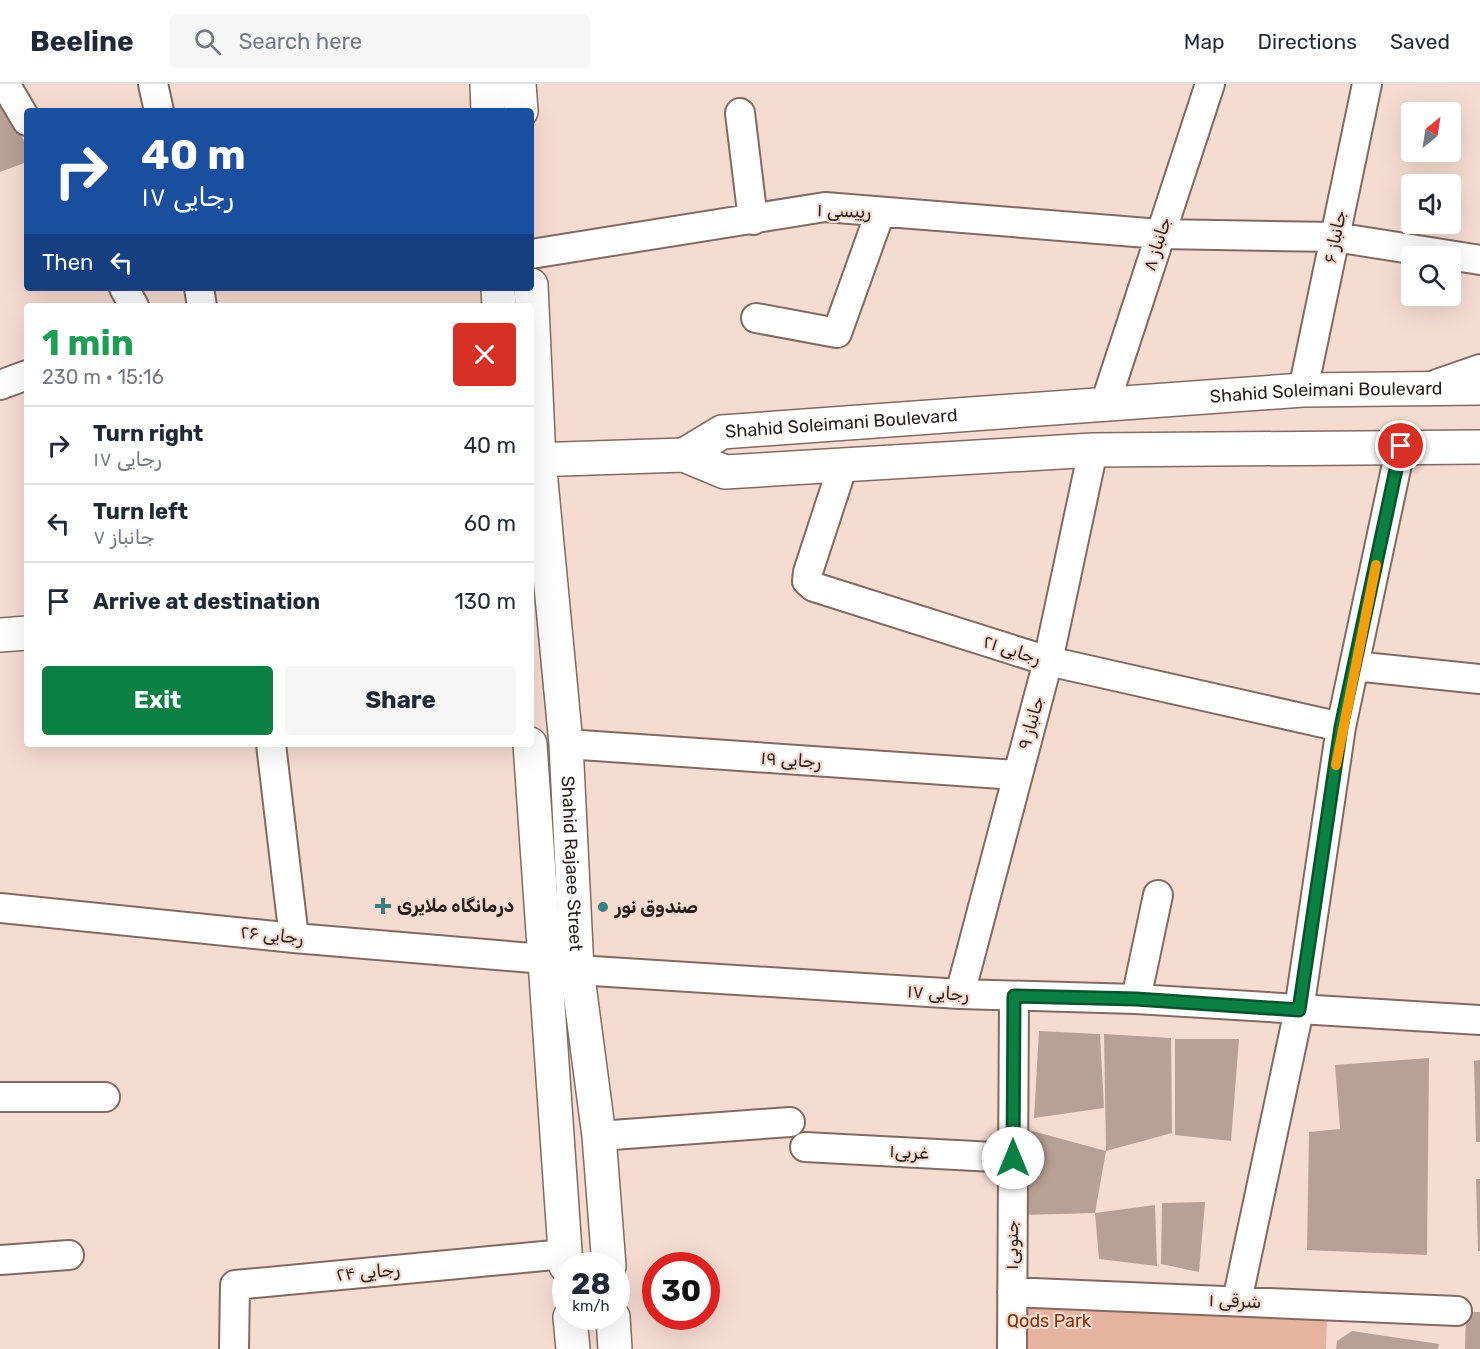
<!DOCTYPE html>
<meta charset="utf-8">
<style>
body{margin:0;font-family:Rubik,Vazirmatn,sans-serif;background:#f6f6f7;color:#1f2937;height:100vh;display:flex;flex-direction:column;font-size:22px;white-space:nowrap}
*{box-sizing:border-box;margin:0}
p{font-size:20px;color:#747a83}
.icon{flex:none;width:33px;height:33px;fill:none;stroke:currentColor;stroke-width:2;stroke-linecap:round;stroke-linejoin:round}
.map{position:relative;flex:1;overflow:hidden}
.details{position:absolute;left:24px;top:219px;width:510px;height:444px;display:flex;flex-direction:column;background:#fff;border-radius:6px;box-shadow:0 6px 24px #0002}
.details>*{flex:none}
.top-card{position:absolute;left:24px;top:24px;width:510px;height:183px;border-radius:6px;box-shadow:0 6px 24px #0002;background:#1a4fa0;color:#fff;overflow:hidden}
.needle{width:39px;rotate:30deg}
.buttons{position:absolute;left:1401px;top:18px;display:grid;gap:12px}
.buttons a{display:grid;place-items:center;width:60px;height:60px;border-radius:6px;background:#fff;box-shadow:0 6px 24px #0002;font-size:30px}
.speed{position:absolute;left:552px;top:1168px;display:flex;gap:12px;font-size:30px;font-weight:700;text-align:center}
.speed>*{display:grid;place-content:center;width:78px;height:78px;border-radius:50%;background:#fff;box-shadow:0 6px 24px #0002;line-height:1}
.speed small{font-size:15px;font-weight:400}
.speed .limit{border:9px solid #d22;background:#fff;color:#111}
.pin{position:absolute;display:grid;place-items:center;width:51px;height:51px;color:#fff;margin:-26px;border:3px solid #fff;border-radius:50%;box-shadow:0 2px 6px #0007}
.me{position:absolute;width:66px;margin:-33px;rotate:0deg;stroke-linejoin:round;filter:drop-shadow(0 0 4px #0008)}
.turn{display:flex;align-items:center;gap:21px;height:126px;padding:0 18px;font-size:27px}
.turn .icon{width:78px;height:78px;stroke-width:2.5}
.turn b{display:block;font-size:42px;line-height:51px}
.then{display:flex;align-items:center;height:57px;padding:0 18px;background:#0003;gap:12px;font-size:22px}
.round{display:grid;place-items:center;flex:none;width:63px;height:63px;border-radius:6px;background:#f6f6f7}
.summary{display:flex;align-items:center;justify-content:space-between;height:102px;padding:0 18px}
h1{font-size:36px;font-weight:700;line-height:45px;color:#1e9e55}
.action{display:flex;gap:12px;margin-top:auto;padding:12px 18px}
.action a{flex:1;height:69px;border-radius:6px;background:#0b8043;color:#fff;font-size:24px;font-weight:700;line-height:69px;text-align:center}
.action a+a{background:#f6f6f7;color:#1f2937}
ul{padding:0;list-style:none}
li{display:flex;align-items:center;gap:18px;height:78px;padding:0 18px;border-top:2px solid #e0e1e3}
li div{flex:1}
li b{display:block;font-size:22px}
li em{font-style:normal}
header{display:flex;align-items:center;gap:36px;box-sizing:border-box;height:84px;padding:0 30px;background:#fff;border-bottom:2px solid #e0e1e3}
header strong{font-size:28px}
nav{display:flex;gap:33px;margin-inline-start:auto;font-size:21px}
.search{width:420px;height:54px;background:#f6f6f7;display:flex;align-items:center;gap:15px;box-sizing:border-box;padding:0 21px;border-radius:6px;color:#747a83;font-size:22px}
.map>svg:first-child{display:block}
.green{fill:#e5b3a0}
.building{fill:#b9a096}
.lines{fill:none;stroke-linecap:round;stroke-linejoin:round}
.minor-casing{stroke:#816a61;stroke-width:32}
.tertiary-casing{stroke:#816a61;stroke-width:36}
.secondary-casing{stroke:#816a61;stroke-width:36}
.minor{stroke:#fff;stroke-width:28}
.tertiary{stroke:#fff;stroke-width:33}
.secondary{stroke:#fff;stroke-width:33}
.route-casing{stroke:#07532c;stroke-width:15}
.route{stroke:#0b8043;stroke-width:10}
.slow{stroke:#f59e0b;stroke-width:10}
.poi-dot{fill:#378081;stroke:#f6dbd1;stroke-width:2}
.labels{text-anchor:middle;stroke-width:4.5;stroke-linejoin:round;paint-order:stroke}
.street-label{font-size:18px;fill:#271e1a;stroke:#f6dbd1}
.poi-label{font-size:18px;font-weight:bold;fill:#271e1a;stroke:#f6dbd1;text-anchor:start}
.park-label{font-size:18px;fill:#853106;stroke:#f6dbd1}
</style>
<header>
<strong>Beeline</strong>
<div class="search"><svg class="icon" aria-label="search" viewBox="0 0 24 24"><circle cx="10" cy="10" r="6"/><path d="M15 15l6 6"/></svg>Search here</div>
<nav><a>Map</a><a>Directions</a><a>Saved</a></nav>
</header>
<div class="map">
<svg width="1480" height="1265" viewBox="0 0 1480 1265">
<rect width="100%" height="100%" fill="#f6dbd1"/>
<path class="green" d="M1019 1207 1327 1233 1326 1265H1019Z"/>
<path class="building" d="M0 9 27 63V78L0 88Z
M1039 947 1100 950 1104 1024 1034 1034Z
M1104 950 1171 954 1172 1049 1106 1067 1095 1129 1022 1131 1021 1044 1106 1067Z
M1175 955H1239L1231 1057 1175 1051Z
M1429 974 1427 1171 1307 1166 1309 1048 1340 1045 1335 981Z
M1480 976V1058H1476L1474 977Z
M1476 1095H1480V1167H1478Z
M1205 1118 1199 1188 1161 1180 1162 1119Z
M1155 1121 1157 1182 1099 1175 1095 1129Z
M1466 1228H1480V1265H1465Z
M1352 1247 1439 1260 1438 1265H1336L1337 1257Z"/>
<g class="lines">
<g class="minor-casing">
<path id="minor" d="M5 0 27 37
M153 0 159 27
M740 29 753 136
M531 170 825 123 1160 150 1335 153 1480 176
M124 204 134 222
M199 204 202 222
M756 234 837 249 880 129
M1437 300 1480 285
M0 301 27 291
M1303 306 1367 0
M1105 320 1210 0
M843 381 808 488 807 497 814 503 1048 577 1341 643
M1354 582 1480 595
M271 660 294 854
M566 660 1016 691
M0 824 294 854 544 875
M577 886 960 910 1136 915 1480 936
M960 910 1048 577 1093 366
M1136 915 1158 811
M0 1013H105
M599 1052 790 1038
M805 1063 1013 1074
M0 1176 69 1171
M1012 1208 1457 1227
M1237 1217 1299 926 1341 643 1401 361
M234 1265 235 1201 565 1170
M1012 1265 1014 912"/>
</g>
<g class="tertiary-casing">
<path id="tertiary" d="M0 551 27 549"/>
</g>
<g class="secondary-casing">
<g id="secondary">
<path d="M487 0 488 27"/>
<path d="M519 0 521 27"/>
<path id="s1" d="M531 201 539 376 566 660 577 886 599 1052 609 1182"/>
<path d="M498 204 499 222"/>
<path id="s2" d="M684 371 722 348 1303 306 1480 304"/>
<path d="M531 376 684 371 725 388 1093 366 1480 363"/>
<path d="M530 660 566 1182"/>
<path d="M570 1233 573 1265"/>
<path d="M613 1233 615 1265"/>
</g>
</g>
<use href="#minor" class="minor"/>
<use href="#tertiary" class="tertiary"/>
<use href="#secondary" class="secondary"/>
</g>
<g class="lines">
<g class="route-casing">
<path id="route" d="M1013 1074 1014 912 1136 915 1299 926 1341 643 1401 362"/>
</g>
<use href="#route" class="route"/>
<path class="slow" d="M1336 681 1376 481"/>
</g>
<g class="poi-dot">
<path d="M380 813h6v6h6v6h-6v6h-6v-6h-6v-6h6z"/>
<circle cx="603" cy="823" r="6"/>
</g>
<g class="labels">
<g class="street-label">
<text transform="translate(844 127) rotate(2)" y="6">رییسی ۱</text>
<text transform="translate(1335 153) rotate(-78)" y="6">جانباز ۶</text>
<text transform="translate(1157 160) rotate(-72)" y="6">جانباز ۸</text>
<text dy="6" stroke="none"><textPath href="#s2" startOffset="650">Shahid Soleimani Boulevard</textPath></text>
<text dy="6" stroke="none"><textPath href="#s2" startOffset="164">Shahid Soleimani Boulevard</textPath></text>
<text transform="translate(1012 566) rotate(18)" y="6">رجایی ۲۱</text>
<text transform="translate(1031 639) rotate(-74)" y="6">جانباز ۹</text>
<text transform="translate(791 676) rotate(4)" y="6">رجایی ۱۹</text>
<text dy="6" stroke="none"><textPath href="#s1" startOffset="580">Shahid Rajaee Street</textPath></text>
<text transform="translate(272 851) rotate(6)" y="6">رجایی ۲۶</text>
<text transform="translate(938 909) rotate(3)" y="6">رجایی ۱۷</text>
<text transform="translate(909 1068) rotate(3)" y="6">غربی۱</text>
<text transform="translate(1012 1161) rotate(-90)" y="6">جنوبی۱</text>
<text transform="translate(368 1188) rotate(-5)" y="6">رجایی ۲۴</text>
<text transform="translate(1235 1217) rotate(2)" y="6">شرقی ۱</text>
</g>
<g class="poi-label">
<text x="397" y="828">درمانگاه ملایری</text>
<text x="615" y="829">صندوق نور</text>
</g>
<g class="park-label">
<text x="1049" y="1243">Qods Park</text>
</g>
</g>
</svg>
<div class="buttons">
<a><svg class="needle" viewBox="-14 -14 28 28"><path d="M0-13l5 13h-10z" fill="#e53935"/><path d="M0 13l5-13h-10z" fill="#747a83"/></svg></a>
<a><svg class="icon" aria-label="sound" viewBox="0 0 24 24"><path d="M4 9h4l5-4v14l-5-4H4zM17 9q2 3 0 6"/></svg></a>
<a><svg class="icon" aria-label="search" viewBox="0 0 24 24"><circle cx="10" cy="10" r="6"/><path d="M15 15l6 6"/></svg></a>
</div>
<div class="speed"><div>28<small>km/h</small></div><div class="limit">30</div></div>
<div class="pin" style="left:1401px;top:362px;background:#d93025"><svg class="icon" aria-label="arrive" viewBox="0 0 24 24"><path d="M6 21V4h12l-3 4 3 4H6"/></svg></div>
<svg class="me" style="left:1013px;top:1074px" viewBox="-20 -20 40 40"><circle r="19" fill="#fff"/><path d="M0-13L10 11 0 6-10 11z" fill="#0b8043"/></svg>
<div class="top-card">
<div class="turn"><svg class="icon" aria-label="right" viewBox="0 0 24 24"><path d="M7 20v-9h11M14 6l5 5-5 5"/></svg><div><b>40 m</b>رجایی ۱۷</div></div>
<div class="then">Then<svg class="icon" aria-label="left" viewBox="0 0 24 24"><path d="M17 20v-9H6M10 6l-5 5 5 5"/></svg></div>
</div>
<section class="details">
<div class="summary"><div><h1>1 min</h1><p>230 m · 15:16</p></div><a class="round" style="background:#d93025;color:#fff"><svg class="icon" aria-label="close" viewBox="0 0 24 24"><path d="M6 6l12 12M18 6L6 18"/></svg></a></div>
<ul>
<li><svg class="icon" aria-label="right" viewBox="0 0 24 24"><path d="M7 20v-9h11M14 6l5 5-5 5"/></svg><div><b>Turn right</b><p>رجایی ۱۷</p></div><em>40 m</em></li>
<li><svg class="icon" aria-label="left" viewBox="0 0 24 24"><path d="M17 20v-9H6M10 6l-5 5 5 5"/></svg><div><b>Turn left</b><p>جانباز ۷</p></div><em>60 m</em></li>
<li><svg class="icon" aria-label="arrive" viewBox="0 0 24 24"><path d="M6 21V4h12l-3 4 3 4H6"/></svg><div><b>Arrive at destination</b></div><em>130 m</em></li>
</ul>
<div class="action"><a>Exit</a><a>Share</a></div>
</section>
</div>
